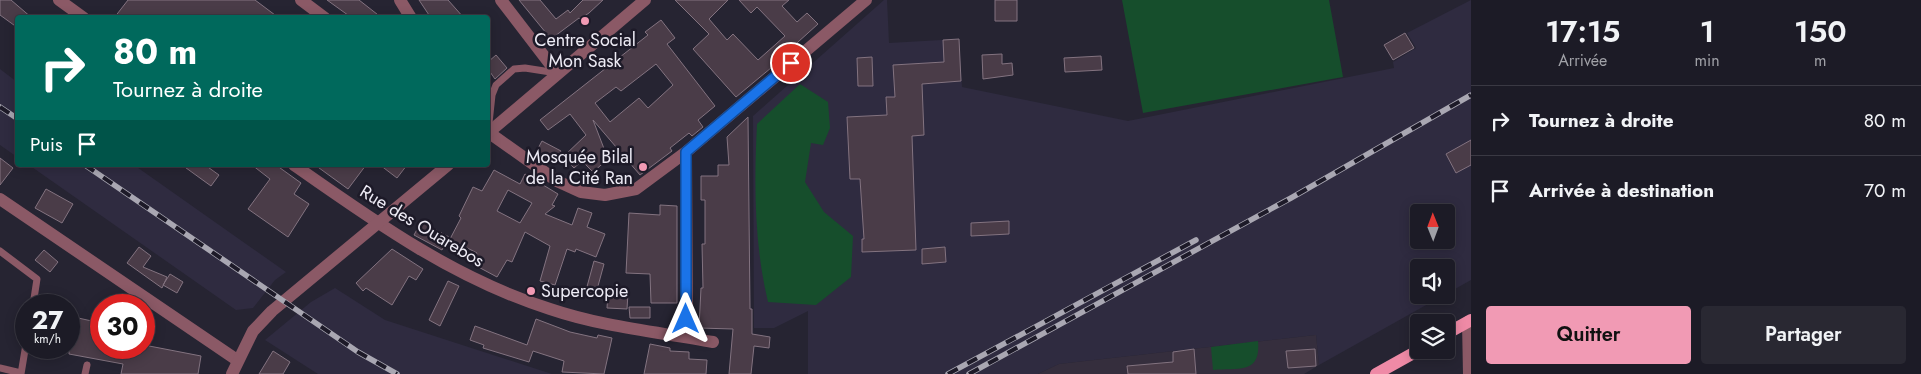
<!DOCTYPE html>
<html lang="fr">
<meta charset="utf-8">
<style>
body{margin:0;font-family:Jost,sans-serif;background:#292832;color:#f1f3f6;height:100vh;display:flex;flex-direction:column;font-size:19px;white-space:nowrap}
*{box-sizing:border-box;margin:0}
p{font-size:16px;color:#a0a1a7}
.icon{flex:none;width:28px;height:28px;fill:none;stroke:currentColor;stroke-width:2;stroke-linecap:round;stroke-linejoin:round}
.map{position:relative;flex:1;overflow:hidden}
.drawer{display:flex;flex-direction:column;background:#1c1b26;width:450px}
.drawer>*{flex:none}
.top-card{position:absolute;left:15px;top:15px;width:475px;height:152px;border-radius:5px;box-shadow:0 2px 12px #0003,0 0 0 1px #3a3943;background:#00695c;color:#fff;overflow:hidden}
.needle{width:32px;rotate:359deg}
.tools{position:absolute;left:1410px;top:204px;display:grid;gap:10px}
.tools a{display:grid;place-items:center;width:45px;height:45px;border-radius:5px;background:#1c1b26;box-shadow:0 2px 12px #0003,0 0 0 1px #3a3943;font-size:25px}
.speed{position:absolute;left:15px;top:294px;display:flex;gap:10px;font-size:25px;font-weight:700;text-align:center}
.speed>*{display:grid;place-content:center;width:65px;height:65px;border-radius:50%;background:#1c1b26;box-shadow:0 2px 12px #0003,0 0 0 1px #3a3943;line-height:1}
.speed small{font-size:12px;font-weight:400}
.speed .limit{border:8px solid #d22;background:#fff;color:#111}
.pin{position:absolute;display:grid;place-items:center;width:42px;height:42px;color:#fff;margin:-21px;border:2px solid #fff;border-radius:50%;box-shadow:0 1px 5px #0007}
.me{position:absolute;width:55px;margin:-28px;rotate:0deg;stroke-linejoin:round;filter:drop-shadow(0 0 4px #0008)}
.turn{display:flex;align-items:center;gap:18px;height:105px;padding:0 15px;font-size:22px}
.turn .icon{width:65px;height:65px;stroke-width:2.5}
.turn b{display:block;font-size:35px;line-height:42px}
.then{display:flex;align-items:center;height:48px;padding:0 15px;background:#0003;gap:10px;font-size:19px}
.eta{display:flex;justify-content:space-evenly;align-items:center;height:85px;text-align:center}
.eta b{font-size:30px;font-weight:600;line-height:35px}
.button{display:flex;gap:10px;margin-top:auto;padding:10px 15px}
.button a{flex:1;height:58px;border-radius:5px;background:#f19ab4;color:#111;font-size:20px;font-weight:600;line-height:58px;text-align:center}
.button a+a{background:#292832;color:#f1f3f6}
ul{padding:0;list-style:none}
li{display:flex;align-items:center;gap:15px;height:70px;padding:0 15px;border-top:1px solid #3a3943}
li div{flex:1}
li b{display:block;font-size:19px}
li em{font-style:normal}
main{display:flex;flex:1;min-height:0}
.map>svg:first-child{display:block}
.built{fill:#2f2b40;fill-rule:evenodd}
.industrial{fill:#352e3d}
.green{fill:#164e2c}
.building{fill:#4a3c48;stroke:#837380;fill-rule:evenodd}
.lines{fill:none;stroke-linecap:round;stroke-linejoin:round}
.service{stroke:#8b5966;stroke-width:7}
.minor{stroke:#8b5966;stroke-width:12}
.tertiary{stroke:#8b5966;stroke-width:12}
.primary{stroke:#ef8aa6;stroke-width:12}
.rail-casing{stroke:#a9a7b2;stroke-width:5.5}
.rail{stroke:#1d1a28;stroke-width:4;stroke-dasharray:11;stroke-linecap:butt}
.route-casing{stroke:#114b97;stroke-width:12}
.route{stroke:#1a73e8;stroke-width:9}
.poi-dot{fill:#f19ab4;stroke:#1d1a28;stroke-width:2}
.labels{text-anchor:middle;stroke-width:5;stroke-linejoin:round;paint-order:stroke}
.poi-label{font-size:18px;fill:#edebf5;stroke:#1d1a28}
.street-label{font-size:18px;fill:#edebf5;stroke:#1d1a28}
</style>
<main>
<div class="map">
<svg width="1471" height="374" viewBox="0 0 1471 374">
<rect width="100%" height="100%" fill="#262432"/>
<path class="built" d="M884 0H887L889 43 959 39 962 87 1128 121 1394 68 1393 62 1416 48 1407 33 1471 0V280L1446 294V268H1419V295H1444L1319 365 1316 335 1059 364 1038 374H808V311L774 328H754L753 116ZM1419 212H1446V240H1419Z
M0 69 17 82V157L0 145Z
M29 165H134L286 272 275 280 253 308 236 310Z
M335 288 385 320 552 374H318L265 340 311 302Z"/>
<path class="industrial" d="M1316 335 1319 365 1304 374H1038L1059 364Z"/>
<path class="green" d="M1122 0H1329L1343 77 1143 113Z
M800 84 828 102 830 128 823 145 811 143 805 182 824 212 853 236 851 277 816 305 768 302C754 244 754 183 757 124Z
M1258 341C1261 374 1240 368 1213 370L1211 347Z"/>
<path class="building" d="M0 0H11L32 18H18V28L0 15Z
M128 0H255L279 18H114Z
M327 0H359L382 18H352Z
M419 0H448L464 18H431Z
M519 0H540L556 19 568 10 570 13 583 0H603L589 13 580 19 579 18 551 39Z
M675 0H728L709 19 727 40 733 34 758 60 785 36 757 7 751 13 739 0H789L782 6 797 22 807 13 818 24 788 51 789 53 736 97 693 49 709 34Z
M995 0H1017V21H995Z
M661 20 675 38 667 44 715 106 698 120 703 127 692 136 689 133 670 148 672 151 640 175 593 120 608 159 593 172 582 161 574 168 563 157 586 135 570 114 548 130 540 120 648 35 645 32ZM656 64 673 85 648 108 639 98 610 122 595 103 616 87 621 91Z
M1405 33 1414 48 1393 60 1384 45Z
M959 39 961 81 922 84 924 135 912 136 916 250 862 252V239H864L860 179H850L847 117 887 115 886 97H895L893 65 944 62 943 40Z
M1002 54V64L1012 63 1013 75 983 79 982 55Z
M496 55 507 68 495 79 488 69V62Z
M1101 56 1102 70 1065 72 1064 58Z
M872 57 873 86H858L857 58Z
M748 117 750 309H752V334L770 337 769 348 754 346 751 374H729L733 329 699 328 701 288H703L702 244H705V200H701V176H718V165H729L727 137Z
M1471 140V165L1456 173 1446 154Z
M542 141 561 151 554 164 535 154Z
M0 158 13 168 0 185Z
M182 165H205L219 175 211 186Z
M252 165H276L301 183 294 194 309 204 288 237 248 209 270 179Z
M315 165H366L348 189Z
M380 165H407L397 178Z
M494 170 520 184 525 174 558 194 552 205 555 206 545 214 572 225 578 208 592 213 587 227 605 234 596 257 576 249 575 252 567 249 555 285 540 281 550 246 525 232 512 262 507 260 497 277 471 263 477 253 450 239 461 218 459 216 473 187 482 191ZM508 190 532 203 520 223 497 211Z
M46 189 73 204 62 223 35 208Z
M660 205 677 206V303H651L650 274 626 273 629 213 660 215Z
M1009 221V234L971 236V223Z
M421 222 449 237 442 250 414 235Z
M139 247 151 256 143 267 167 277 162 288 127 263Z
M945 247 946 262 922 264V249Z
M392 249 423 269 416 280 409 276 392 305 366 288 363 291 356 283Z
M44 250 58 262 50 272 35 260Z
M594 261 604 264 595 297 585 294Z
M170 274 183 282 177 293 163 285Z
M448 281 459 286 440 326 429 320Z
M608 292 628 293 627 309 607 308Z
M629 307H650V318H630Z
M69 316 101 323V348H144V345L201 356 198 374H121L123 364 69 354Z
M536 319 570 332 597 338 598 335 612 338 604 374 562 372 564 361 533 351 529 362 483 348 484 345 470 340 475 326 527 345Z
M650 344 670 348V351L689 352V359L707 360 706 374H644Z
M1194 349 1196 374H1128L1127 366 1173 362V352Z
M1315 349 1316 366 1288 368 1286 351Z
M273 351 290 362 283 374H259Z"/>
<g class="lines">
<path class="service" d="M488 132 492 95 496 85 514 69 525 68 557 73
M0 251 37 279 33 305
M0 368 21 373
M21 374 26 344
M85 374 87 365"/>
<path class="minor" d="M59 0 84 18
M400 0 411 18
M501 0 557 73
M488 132 557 181 581 192 605 195 636 189 686 152 866 0
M686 152 687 337
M294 165C375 222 455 279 550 309 603 327 659 332 713 342
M0 199 237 360
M1468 322 1469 374"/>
<path class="tertiary" d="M301 0 325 18
M488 133 645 0
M232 374 253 331 272 311 448 165"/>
<path class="primary" d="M1446 334 1471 320
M1376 374 1419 350"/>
<g class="rail-casing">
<path id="rail" d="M0 107 18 119
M85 165 358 352 397 374
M948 374 1196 240
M969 374 1291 198 1471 95"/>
</g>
<use href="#rail" class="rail"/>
</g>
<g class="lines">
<g class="route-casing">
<path id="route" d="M686 319V152L791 63"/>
</g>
<use href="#route" class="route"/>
</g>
<g class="poi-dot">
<circle cx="585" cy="21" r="5"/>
<circle cx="643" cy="167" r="5"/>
<circle cx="531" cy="291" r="5"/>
</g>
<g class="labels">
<g class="poi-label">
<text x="585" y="46">Centre Social<tspan x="585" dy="21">Mon Sask</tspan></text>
<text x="633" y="163" text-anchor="end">Mosquée Bilal<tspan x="633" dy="21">de la Cité Ran</tspan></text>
<text x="541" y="297" text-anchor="start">Supercopie</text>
</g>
<g class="street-label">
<text transform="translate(422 226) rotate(31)" y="6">Rue des Ouarebos</text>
</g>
</g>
</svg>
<div class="tools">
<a><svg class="needle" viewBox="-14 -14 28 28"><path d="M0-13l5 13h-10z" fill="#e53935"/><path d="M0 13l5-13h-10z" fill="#a0a1a7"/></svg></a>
<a><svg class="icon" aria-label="sound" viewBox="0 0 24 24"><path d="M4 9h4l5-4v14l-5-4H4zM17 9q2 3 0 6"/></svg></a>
<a><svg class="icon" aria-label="layers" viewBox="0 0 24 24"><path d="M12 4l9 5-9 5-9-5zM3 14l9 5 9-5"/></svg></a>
</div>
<div class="speed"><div>27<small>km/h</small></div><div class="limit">30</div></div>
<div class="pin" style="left:791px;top:63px;background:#d93025"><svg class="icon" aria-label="arrive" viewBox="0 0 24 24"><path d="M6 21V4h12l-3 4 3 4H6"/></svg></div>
<svg class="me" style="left:686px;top:319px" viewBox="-20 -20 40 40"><path d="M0-17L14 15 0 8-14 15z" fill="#1a73e8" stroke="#fff" stroke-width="4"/></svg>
<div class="top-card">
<div class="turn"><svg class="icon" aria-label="right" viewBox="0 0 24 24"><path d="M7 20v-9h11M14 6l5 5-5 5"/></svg><div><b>80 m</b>Tournez à droite</div></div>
<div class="then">Puis<svg class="icon" aria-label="arrive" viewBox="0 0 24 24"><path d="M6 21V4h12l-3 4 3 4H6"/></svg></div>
</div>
</div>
<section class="drawer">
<div class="eta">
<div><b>17:15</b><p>Arrivée</p></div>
<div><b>1</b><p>min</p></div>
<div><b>150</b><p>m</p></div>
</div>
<ul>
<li><svg class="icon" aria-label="right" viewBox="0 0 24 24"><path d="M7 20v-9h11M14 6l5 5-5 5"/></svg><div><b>Tournez à droite</b></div><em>80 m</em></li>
<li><svg class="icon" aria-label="arrive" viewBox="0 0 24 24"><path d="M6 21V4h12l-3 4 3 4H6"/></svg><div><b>Arrivée à destination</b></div><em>70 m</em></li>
</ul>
<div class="button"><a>Quitter</a><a>Partager</a></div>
</section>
</main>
